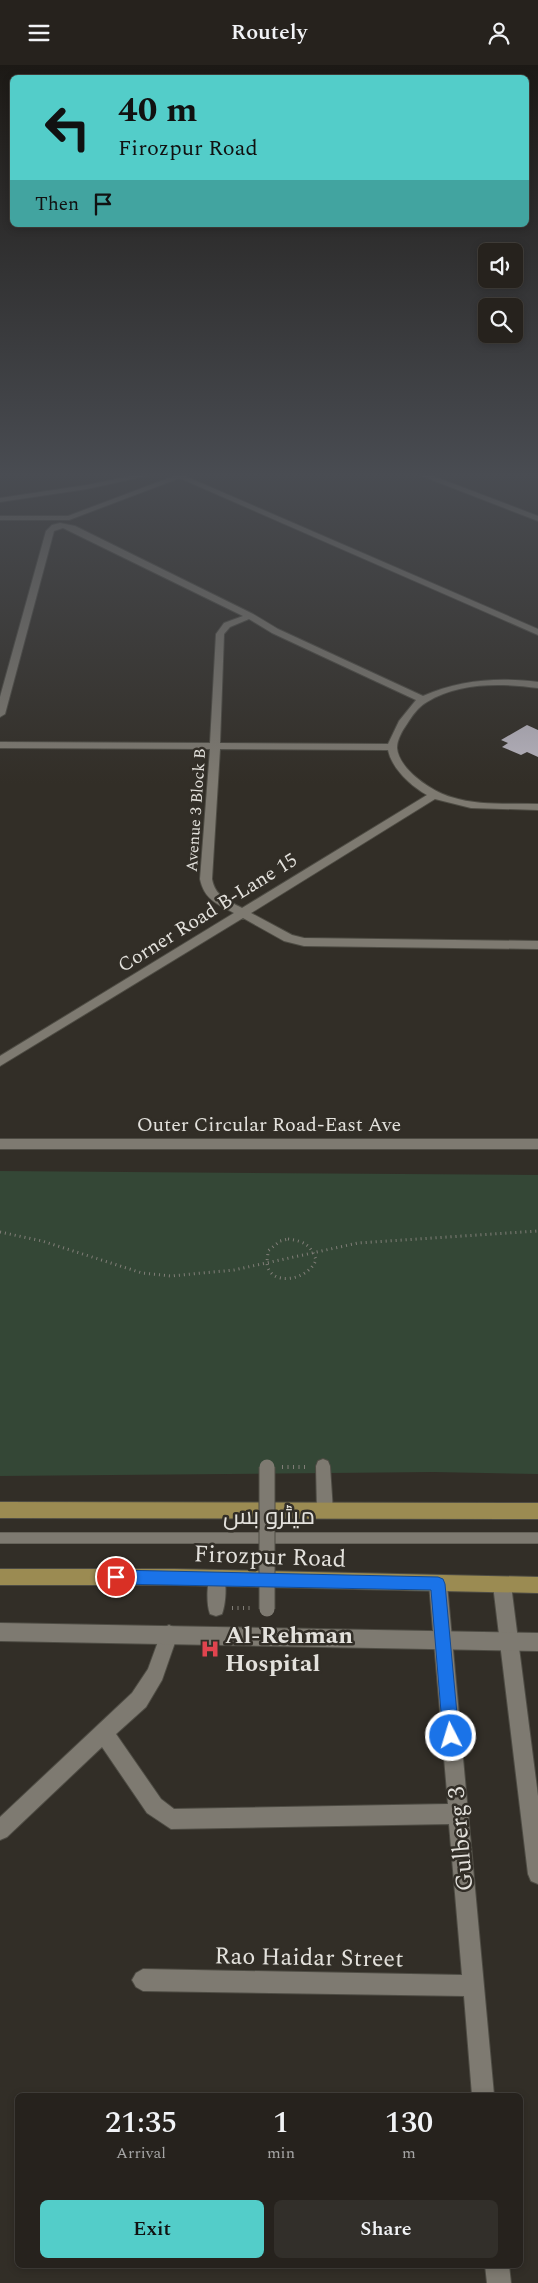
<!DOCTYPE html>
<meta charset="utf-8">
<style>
body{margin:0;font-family:Spectral,Cairo,serif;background:#322f2a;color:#f1f3f6;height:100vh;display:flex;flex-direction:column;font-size:19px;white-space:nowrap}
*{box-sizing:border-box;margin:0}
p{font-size:16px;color:#a4a4a4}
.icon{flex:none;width:28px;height:28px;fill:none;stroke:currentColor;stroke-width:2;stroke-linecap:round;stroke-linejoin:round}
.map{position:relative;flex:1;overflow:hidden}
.side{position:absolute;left:15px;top:2028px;width:508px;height:175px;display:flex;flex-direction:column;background:#26221d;border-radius:8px;box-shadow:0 2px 8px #0003,0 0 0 1px #423f3b}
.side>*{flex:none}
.guide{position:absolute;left:10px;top:10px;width:519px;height:152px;border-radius:8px;box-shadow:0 2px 8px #0003,0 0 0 1px #423f3b;background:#53cdc9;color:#111;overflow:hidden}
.buttons{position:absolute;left:478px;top:178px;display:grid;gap:10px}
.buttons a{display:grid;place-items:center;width:45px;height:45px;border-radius:8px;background:#26221d;box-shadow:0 2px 8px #0003,0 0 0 1px #423f3b;font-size:25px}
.pin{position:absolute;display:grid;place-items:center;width:42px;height:42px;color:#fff;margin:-21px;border:2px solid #fff;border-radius:50%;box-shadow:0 1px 5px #0007}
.me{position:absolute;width:55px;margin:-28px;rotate:355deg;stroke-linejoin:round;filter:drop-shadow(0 0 4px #0008)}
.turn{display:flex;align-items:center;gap:18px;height:105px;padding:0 25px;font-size:22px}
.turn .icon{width:65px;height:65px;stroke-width:2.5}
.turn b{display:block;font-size:35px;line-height:42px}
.then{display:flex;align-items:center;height:48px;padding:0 25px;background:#0003;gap:10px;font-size:19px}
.eta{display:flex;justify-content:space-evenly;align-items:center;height:85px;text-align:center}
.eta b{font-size:30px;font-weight:600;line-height:35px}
.cta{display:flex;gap:10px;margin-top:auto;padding:10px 25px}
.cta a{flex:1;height:58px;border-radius:8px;background:#53cdc9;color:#111;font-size:20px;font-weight:600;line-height:58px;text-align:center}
.cta a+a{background:#322f2a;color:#f1f3f6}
header{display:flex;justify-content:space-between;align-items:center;height:65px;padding:0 25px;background:#26221d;font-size:22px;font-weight:600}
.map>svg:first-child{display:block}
.green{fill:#344736}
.building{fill:#b7b3bd}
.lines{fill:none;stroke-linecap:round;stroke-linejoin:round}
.service-casing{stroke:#4e4c44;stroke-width:12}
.pedestrian-casing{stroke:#4e4c44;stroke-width:2}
.minor-casing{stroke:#4e4c44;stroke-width:2}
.tertiary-casing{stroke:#4e4c44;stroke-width:2}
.secondary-casing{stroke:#4e4c44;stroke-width:2}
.primary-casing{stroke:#4e4c44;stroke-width:2}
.path-far1{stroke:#817e78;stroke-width:3;stroke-dasharray:1 4;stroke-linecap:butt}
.path{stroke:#817e78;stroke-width:4;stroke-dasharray:1 4.5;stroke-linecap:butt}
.service{stroke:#7e7a71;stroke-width:11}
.pedestrian{fill:#7e7a71;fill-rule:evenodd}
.minor{fill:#7e7a71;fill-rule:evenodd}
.tertiary{fill:#7e7a71;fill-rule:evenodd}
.secondary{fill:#7e7a71;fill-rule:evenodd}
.primary{fill:#9b8b52;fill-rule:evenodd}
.pedestrian-bridge-casing{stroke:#4e4c44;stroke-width:17;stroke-linecap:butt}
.pedestrian-bridge{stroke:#7e7a71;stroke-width:15}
.route{fill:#1a73e8;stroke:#114b97}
.labels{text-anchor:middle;stroke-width:5;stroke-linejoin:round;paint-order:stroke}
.far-street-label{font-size:16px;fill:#e3e1dc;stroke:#322e27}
.street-label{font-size:20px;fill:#e3e1dc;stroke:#322e27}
.near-street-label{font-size:24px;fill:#e3e1dc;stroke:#322e27}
.near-poi-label{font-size:24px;font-weight:bold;fill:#e3e1dc;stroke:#322e27;text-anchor:start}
</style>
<header><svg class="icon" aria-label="menu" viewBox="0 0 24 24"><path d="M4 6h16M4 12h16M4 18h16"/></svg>Routely<svg class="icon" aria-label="person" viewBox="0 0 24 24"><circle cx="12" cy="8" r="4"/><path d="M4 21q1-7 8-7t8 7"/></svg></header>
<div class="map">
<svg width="538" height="2218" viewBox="0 0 538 2218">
<rect width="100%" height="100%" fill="#322e27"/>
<path class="green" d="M0 1106 538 1110V1409L433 1407 0 1411Z"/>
<path class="building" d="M527 660 538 665V692L527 687 521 690 502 682 508 678 501 675Z"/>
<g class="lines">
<g class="service-casing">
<path id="service" d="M0 1473H538"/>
</g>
<g class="pedestrian-casing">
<path id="pedestrian" d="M323 1394 328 1396 330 1401 333 1446 330 1451 325 1453 320 1451 317 1446 316 1401 318 1396Z
M217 1505 223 1508C227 1518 226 1538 222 1549L216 1551 210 1549C206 1538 207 1518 211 1508Z"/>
</g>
<g class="minor-casing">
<path id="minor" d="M182 408H193L69 455H0V451H68Z
M60 458 75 461 253 549 278 564 423 631C460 615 498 612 538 617V623C502 618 459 617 427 637 418 642 412 651 407 659 402 666 397 675 397 683 399 705 433 727 451 732 479 741 509 738 538 739V745L471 743 435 734 251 848 292 870 304 873 538 876V884L304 881 284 876 243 853 0 1001V991L234 848C217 839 204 834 200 814L210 684 0 683V677L210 678 216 569 224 558 243 551 63 463 54 466 5 649 0 652V632L46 466 52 460ZM249 554 272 568 416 635 399 656 388 679 220 678 224 569 230 562ZM220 684 388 685C392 704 411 721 427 730L242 843C227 835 215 831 212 814Z
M438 1511 444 1513 447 1519 494 2030H472L464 1931 143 1926 136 1922 132 1915 136 1908 143 1904 462 1910 449 1759 171 1764 147 1748 102 1682 7 1772 0 1775V1752L132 1628 148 1604 163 1563 169 1560 175 1563 178 1569 162 1615 146 1642 116 1669 161 1734 174 1744 448 1739 429 1519 432 1513Z
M502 1512 508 1514 511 1520 538 1731V1819L531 1816 528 1809 493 1520 496 1514Z
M485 2200H509L511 2218H487Z"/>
</g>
<g class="tertiary-casing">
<path id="tertiary" d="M168 408H178L538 564V570Z
M0 1074H538V1084H0Z
M0 1558 538 1568V1586L0 1576Z"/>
</g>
<g class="secondary-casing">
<path id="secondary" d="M144 408H159L87 424 0 437V433L87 420Z
M414 408H425L538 451V456Z"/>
</g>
<g class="primary-casing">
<path id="primary" d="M0 1437 538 1438V1454L0 1453Z
M0 1504H175L538 1512V1528L175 1520H0Z"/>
</g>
<path class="path-far1" d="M0 1167 42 1176 142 1208 171 1211 234 1205 358 1178 538 1166
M288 1174C304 1176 311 1180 316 1195 308 1216 269 1222 267 1198 267 1194 268 1190 268 1186L280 1176Z"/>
<path class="path" d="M282 1402H309
M232 1543H251"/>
<use href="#service" class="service"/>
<use href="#pedestrian" class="pedestrian"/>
<use href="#minor" class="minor"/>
<use href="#tertiary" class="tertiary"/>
<use href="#secondary" class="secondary"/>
<use href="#primary" class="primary"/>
<g class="pedestrian-bridge-casing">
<path id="pedestrian-bridge" d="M267 1402V1544"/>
</g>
<use href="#pedestrian-bridge" class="pedestrian-bridge"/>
</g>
<linearGradient id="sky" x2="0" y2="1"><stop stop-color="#1c1915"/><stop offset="0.57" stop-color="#494c52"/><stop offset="1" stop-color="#494c52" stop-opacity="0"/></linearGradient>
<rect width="538" height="719" fill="url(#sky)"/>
<path class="route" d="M116 1505 438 1512 443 1514 445 1519 459 1671 457 1677 451 1679 446 1677 443 1671 431 1525 116 1519 111 1517 109 1512 111 1507Z"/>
<defs>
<g id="hospital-bare" transform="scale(1.5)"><path d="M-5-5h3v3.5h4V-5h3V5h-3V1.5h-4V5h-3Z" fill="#e0444e" stroke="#322e27" stroke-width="2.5" paint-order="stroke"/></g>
</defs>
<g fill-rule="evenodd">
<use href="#hospital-bare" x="210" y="1584"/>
</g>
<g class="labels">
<g class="far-street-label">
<text transform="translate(195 745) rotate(-86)" y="6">Avenue 3 Block B</text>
</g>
<g class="street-label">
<text transform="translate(207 847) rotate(-32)" y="7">Corner Road B-Lane 15</text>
<text x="269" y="1066">Outer Circular Road-East Ave</text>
</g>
<g class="near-street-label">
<text x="269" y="1459">میٹرو بس</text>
<text transform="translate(270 1491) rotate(2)" y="8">Firozpur Road</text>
<text transform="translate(460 1774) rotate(-95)" y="8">Gulberg 3</text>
<text transform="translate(309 1892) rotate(1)" y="8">Rao Haidar Street</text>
</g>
<g class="near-poi-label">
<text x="225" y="1578">Al-Rehman<tspan x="225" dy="28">Hospital</tspan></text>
</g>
</g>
</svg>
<div class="buttons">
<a><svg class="icon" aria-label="sound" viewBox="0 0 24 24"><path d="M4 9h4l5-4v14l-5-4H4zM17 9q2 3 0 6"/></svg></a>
<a><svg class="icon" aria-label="search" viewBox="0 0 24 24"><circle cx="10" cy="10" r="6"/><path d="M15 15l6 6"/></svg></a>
</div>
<div class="pin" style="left:116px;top:1512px;background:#d93025"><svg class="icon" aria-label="arrive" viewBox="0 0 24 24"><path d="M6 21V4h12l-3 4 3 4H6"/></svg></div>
<svg class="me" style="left:451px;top:1671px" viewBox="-20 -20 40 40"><circle r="17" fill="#1a73e8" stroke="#fff" stroke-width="3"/><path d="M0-11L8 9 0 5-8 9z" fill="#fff"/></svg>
<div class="guide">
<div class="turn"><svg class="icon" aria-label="left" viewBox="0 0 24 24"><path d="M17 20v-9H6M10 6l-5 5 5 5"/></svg><div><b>40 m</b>Firozpur Road</div></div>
<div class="then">Then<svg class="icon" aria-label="arrive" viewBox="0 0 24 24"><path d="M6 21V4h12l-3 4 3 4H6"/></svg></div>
</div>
<section class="side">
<div class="eta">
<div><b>21:35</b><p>Arrival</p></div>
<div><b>1</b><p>min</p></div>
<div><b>130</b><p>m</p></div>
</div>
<div class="cta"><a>Exit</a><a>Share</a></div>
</section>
</div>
